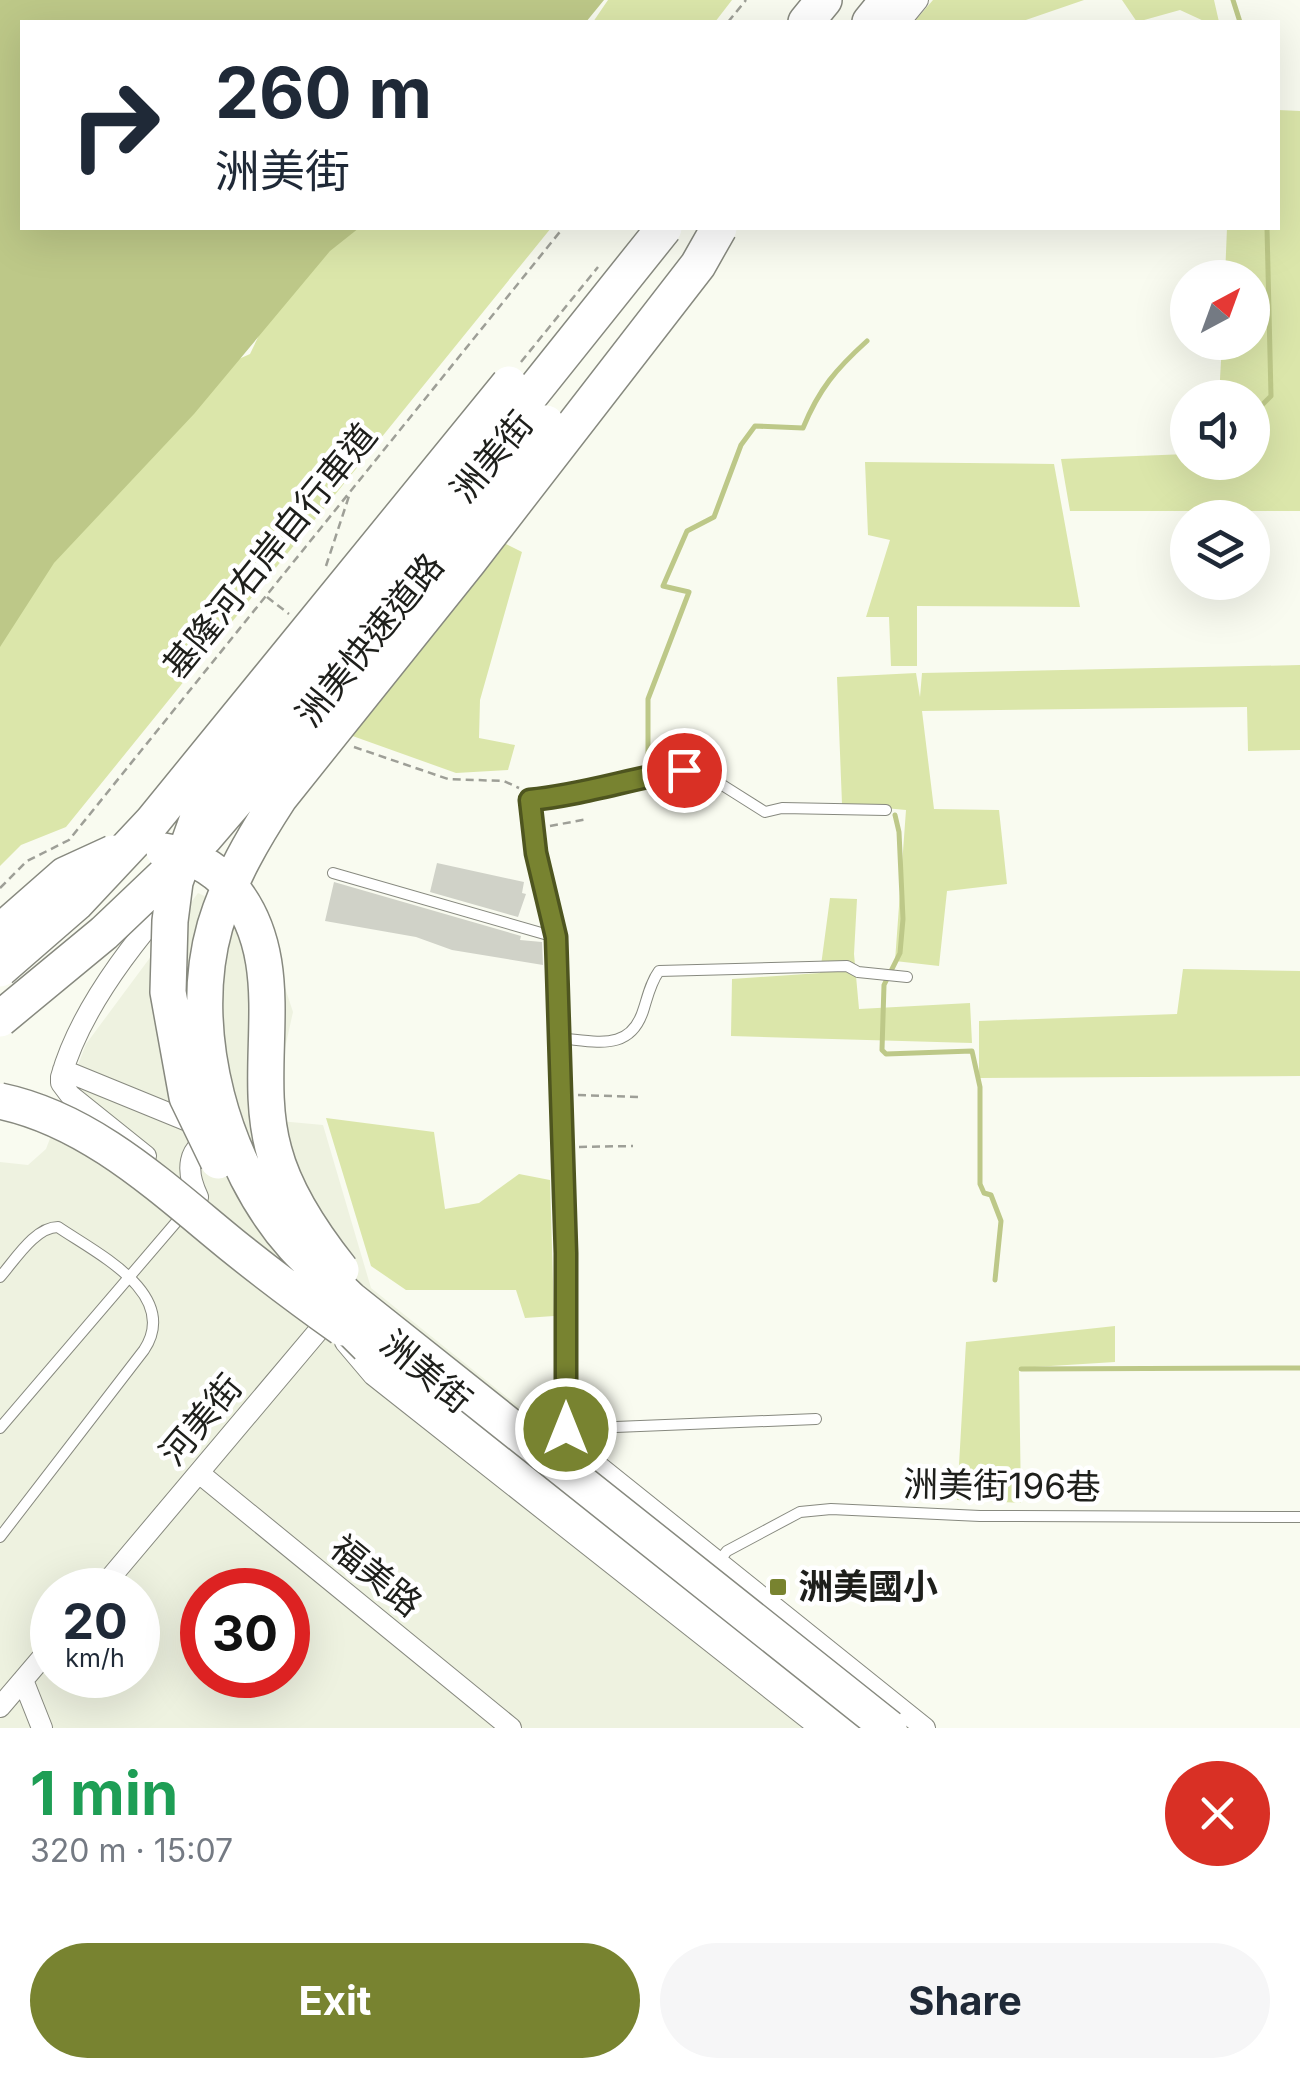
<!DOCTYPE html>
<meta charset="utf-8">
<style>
body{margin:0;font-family:Inter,"Noto Sans TC",sans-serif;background:#f6f6f7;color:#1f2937;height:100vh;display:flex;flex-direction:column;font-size:38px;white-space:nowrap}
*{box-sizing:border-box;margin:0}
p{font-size:32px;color:#747a83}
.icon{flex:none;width:55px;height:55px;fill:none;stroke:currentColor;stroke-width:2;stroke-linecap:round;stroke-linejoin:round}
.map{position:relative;height:1728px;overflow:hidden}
.sheet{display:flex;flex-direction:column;background:#fff;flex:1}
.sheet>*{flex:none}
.hud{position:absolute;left:20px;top:20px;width:1260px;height:210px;border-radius:0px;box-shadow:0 10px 40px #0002;background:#fff;color:#1f2937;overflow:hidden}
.needle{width:65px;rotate:41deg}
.controls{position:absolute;left:1170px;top:260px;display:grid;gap:20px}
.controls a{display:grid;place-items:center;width:100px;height:100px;border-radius:50%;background:#fff;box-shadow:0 10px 40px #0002;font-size:50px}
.speed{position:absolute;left:30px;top:1568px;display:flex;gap:20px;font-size:50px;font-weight:700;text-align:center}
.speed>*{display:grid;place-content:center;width:130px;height:130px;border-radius:50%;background:#fff;box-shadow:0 10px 40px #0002;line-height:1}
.speed small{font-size:25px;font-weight:400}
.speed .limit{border:15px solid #d22;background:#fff;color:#111}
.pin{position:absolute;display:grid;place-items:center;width:85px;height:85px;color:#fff;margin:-42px;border:5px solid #fff;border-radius:50%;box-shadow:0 2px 10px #0007}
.me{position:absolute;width:110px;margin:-55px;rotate:0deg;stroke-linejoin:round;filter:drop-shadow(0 0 8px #0008)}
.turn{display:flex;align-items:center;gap:35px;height:210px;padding:0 30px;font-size:45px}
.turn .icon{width:130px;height:130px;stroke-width:2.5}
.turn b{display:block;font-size:70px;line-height:85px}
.round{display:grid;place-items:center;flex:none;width:105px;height:105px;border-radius:52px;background:#f6f6f7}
.overview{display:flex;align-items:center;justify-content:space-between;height:170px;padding:0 30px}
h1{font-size:60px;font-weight:700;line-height:75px;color:#1e9e55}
.primary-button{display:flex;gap:20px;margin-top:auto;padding:20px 30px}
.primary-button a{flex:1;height:115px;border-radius:60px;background:#788330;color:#fff;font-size:40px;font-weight:700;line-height:115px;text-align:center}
.primary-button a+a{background:#f6f6f7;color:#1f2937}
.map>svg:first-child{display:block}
.built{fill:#eef2e0;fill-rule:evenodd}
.green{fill:#dbe6aa}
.water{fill:#bdc888}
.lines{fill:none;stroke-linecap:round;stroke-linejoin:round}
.stream{stroke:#bdc888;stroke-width:5}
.building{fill:#d0d2c8}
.lane-casing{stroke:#87897f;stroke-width:12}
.street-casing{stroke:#87897f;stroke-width:22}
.highway-casing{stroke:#87897f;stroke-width:38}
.path{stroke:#9e9f97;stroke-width:2.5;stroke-dasharray:8 5;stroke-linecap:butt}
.lane{stroke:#fff;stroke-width:10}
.street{stroke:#fff;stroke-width:20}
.highway{stroke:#fff;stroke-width:35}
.highway-bridge-casing{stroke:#87897f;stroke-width:38;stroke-linecap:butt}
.highway-bridge{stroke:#fff;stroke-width:35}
.route-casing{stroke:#4e551f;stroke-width:25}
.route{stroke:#788330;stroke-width:18}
.poi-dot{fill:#788330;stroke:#fff;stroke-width:4}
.labels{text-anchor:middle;stroke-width:9;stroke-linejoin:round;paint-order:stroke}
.street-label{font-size:35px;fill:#1e1f1b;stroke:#fff}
.poi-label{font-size:35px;font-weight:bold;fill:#1e1f1b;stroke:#fff;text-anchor:start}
</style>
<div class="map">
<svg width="1300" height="1728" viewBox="0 0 1300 1728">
<rect width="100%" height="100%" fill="#f9fbf0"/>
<path class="built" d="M198 893 264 924 293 1012 269 1120 323 1125 371 1288 920 1728H0V1162L28 1165 46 1149 86 1044ZM52 1590H138V1675H52ZM202 1590H288V1675H202Z"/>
<path class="green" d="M608 0H732L715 22H593Z
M933 0H1084L1020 22H914Z
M1122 0H1214L1219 22H1206L1180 10 1137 22Z
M1278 110 1300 111V511H1070L1061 459 1187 454 1188 462H1252V398L1219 397 1222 343 1252 342V278L1225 277 1227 228H1278Z
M355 228H551L66 827 21 845 0 866V579L223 366 250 354 260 333 304 268Z
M865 462 1054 464 1080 607 917 606V666H891L889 617H866L890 540 868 535Z
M502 542 522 552 480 700 479 738 515 745 508 770 456 773 347 734Z
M1300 665V750L1248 751 1247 707 922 711 934 809 999 810 1007 884 947 891 939 966 895 961 906 810 842 804 837 677 916 673 920 697 922 673Z
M830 898 857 899 854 954 859 1009 970 1003 972 1043 731 1036 732 979 820 973Z
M1183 969 1300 971V1076L979 1078V1021L1177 1014Z
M326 1118 434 1132 445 1209 479 1203 519 1174 550 1180 554 1316 525 1318 516 1290H406L371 1266Z
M1115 1326V1362L1019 1368 1021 1503 957 1500 966 1342Z"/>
<path class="water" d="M0 0H604L586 22H22V228H359L330 251 194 414 54 563 0 647Z"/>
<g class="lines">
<path class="stream" d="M1233 0 1240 22
M1252 415 1271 396 1267 228
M648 766V699L689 592 663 586 687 531 714 517 741 445 755 426 803 428C819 389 836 369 867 341
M895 815 899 832 903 919 900 953 884 985 882 1050 886 1054 972 1051 980 1087V1184L984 1193 991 1195 1001 1221 995 1280
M1021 1369 1300 1368"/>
</g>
<path class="building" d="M437 863 524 882 522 893 526 894 518 917 430 892Z
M334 882 521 936 520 940 542 942 543 965 452 950 416 937 325 921Z"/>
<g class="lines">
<g class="lane-casing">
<path id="lane" d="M530 801 586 793 633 778 684 770 708 776 765 812 782 808 886 810
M333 873 555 937
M558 1038C596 1041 631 1053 644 1008 648 995 651 982 659 971L847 966 858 972 907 977
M0 1277C15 1260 35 1227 58 1227 96 1253 181 1294 144 1350L0 1537
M0 1428 184 1213
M566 1429 816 1419
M718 1562 727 1551 800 1512 831 1509 980 1516 1300 1517"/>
</g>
<g class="street-casing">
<path id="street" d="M900 22 918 0
M530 801 536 853 556 937 566 1253V1440
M63 1070 200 1126
M146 1156 70 1095 61 1083V1077C79 1013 126 951 169 902
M198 1197C186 1172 185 1145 217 1138
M345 1342 373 1375 820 1728
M528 1432 566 1440 925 1728
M199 1473 511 1728
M100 1590 335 1311
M23 1680 42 1728
M0 1707 52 1646"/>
</g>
<g class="highway-casing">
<path id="highway" d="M806 22 824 0
M870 22 888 0
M368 1346 653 1574 854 1728"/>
</g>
<path class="path" d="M728 22 746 0
M521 362 598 267
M326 566 350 493
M267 597 289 614
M354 747 448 779 504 781 519 788
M550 826 588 819
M0 888 27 861 69 840 563 228
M578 1095 641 1097
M579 1147 633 1146"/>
<use href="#lane" class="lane"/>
<use href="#street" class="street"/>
<use href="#highway" class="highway"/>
<g class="highway-bridge-casing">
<path id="highway-bridge" d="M719 228 698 265 469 561 280 797C254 837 229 879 215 926 185 1031 223 1166 294 1246 311 1265 332 1281 350 1299L889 1728
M164 851C190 855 213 867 230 886 295 963 249 1063 274 1151 285 1193 314 1236 341 1270
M0 932 65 875 113 853
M0 969 76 903 152 822 509 384
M0 1019 104 933 205 837 322 701 546 423
M0 1101C91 1120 162 1188 232 1245 268 1274 304 1301 342 1328
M218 1161 187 1097 168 992 170 921 175 882 202 806 664 228
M327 1305 368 1346"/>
</g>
<use href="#highway-bridge" class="highway-bridge"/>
</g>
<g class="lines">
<g class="route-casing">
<path id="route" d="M566 1429V1253L556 937 536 853 530 800C583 795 632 778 684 770"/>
</g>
<use href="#route" class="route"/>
</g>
<rect class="poi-dot" x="768" y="1577" width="20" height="20" rx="5"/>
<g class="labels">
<g class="street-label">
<text transform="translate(492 457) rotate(-50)" y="12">洲美街</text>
<text transform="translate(270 551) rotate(-51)" y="12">基隆河右岸自行車道</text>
<text transform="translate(370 640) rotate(-51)" y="12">洲美快速道路</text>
<text transform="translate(426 1372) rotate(40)" y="12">洲美街</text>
<text transform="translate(201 1420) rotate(-50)" y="12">河美街</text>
<text transform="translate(1002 1486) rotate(1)" y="12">洲美街196巷</text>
<text transform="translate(376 1576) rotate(39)" y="12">福美路</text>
</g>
<g class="poi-label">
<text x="798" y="1599">洲美國小</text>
</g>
</g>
</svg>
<div class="controls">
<a><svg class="needle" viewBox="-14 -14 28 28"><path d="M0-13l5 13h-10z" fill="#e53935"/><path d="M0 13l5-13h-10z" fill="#747a83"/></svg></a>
<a><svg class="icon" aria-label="sound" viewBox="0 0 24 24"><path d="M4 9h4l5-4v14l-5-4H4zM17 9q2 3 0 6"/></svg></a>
<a><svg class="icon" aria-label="layers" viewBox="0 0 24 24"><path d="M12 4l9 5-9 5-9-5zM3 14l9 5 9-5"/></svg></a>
</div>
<div class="speed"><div>20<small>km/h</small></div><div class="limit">30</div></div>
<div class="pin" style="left:684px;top:770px;background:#d93025"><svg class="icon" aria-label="arrive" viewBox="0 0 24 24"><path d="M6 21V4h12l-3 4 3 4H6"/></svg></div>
<svg class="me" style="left:566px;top:1429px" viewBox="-20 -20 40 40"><circle r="17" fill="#788330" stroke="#fff" stroke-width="3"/><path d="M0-11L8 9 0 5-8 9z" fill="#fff"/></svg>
<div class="hud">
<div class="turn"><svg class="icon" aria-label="right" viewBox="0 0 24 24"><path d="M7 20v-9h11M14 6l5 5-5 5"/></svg><div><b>260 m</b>洲美街</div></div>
</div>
</div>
<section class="sheet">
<div class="overview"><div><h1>1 min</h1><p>320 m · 15:07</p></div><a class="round" style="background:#d93025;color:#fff"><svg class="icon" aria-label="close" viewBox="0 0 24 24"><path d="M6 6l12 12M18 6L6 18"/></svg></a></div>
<div class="primary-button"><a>Exit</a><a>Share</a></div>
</section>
